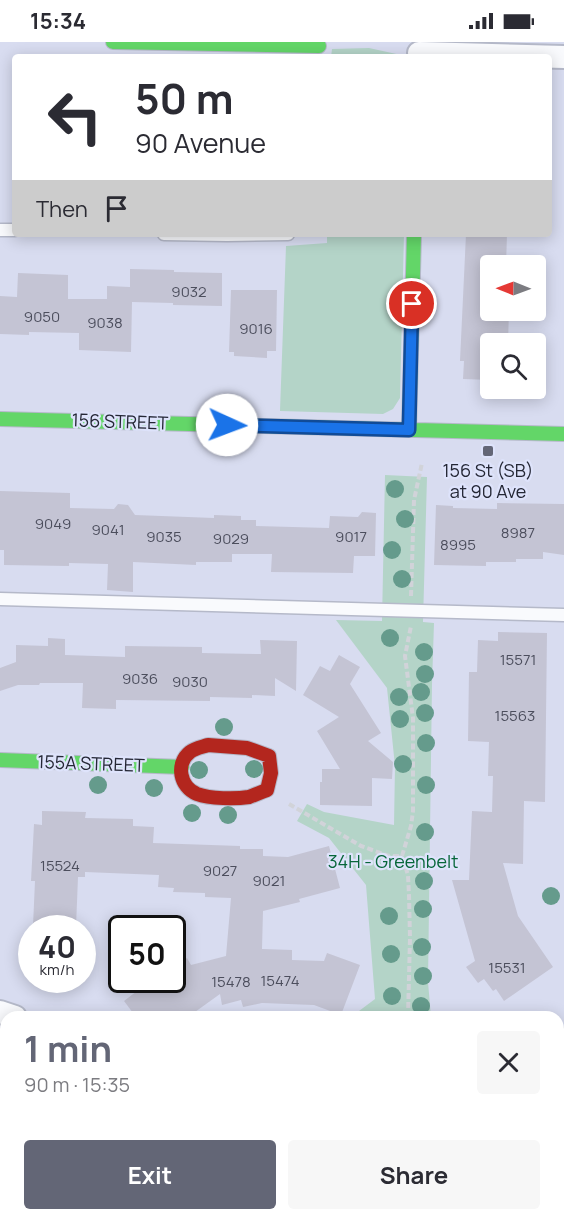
<!DOCTYPE html>
<meta charset="utf-8">
<style>
body{margin:0;font-family:Manrope,sans-serif;background:#f7f7f7;color:#2b2b33;height:100vh;display:flex;flex-direction:column;font-size:22px;white-space:nowrap}
*{box-sizing:border-box;margin:0}
p{font-size:20px;color:#7c7c81}
.icon{flex:none;width:33px;height:33px;fill:none;stroke:currentColor;stroke-width:2;stroke-linecap:round;stroke-linejoin:round}
.map{position:relative;flex:1;overflow:hidden}
.panel{position:absolute;left:0px;top:969px;width:564px;height:210px;display:flex;flex-direction:column;background:#fff;border-radius:18px 18px 0 0;box-shadow:0 3px 15px #0003}
.panel>*{flex:none}
.guide{position:absolute;left:12px;top:12px;width:540px;height:183px;border-radius:6px;box-shadow:0 3px 15px #0003;background:#fff;color:#2b2b33;overflow:hidden}
.needle{width:39px;rotate:271deg}
.controls{position:absolute;left:480px;top:213px;display:grid;gap:12px}
.controls a{display:grid;place-items:center;width:66px;height:66px;border-radius:6px;background:#fff;box-shadow:0 3px 15px #0003;font-size:30px}
.speed{position:absolute;left:18px;top:873px;display:flex;gap:12px;font-size:30px;font-weight:700;text-align:center}
.speed>*{display:grid;place-content:center;width:78px;height:78px;border-radius:50%;background:#fff;box-shadow:0 3px 15px #0003;line-height:1}
.speed small{font-size:15px;font-weight:400}
.speed .limit{border:3px solid #111;border-radius:9px;background:#fff;color:#111}
.pin{position:absolute;display:grid;place-items:center;width:51px;height:51px;color:#fff;margin:-26px;border:3px solid #fff;border-radius:50%;box-shadow:0 2px 6px #0007}
.me{position:absolute;width:66px;margin:-33px;rotate:92deg;stroke-linejoin:round;filter:drop-shadow(0 0 4px #0008)}
.turn{display:flex;align-items:center;gap:21px;height:126px;padding:0 24px;font-size:27px}
.turn .icon{width:78px;height:78px;stroke-width:2.5}
.turn b{display:block;font-size:42px;line-height:51px}
.then{display:flex;align-items:center;height:57px;padding:0 24px;background:#0003;gap:12px;font-size:22px}
.round{display:grid;place-items:center;flex:none;width:63px;height:63px;border-radius:6px;background:#f7f7f7}
.overview{display:flex;align-items:center;justify-content:space-between;height:102px;padding:0 24px}
h1{font-size:36px;font-weight:700;line-height:45px;color:#636676}
.cta{display:flex;gap:12px;margin-top:auto;padding:12px 24px}
.cta a{flex:1;height:69px;border-radius:6px;background:#636676;color:#fff;font-size:24px;font-weight:700;line-height:69px;text-align:center}
.cta a+a{background:#f7f7f7;color:#2b2b33}
.status{display:flex;justify-content:space-between;align-items:center;height:42px;padding:0 30px;background:#fff;direction:ltr}
.status svg{height:16px;fill:currentColor}
.map>svg:first-child{display:block}
.green{fill:#b4d4c8}
.building{fill:#c4c4d4}
.lines{fill:none;stroke-linecap:round;stroke-linejoin:round}
.lane-casing{stroke:#b5b9c9;stroke-width:15}
.street-casing{stroke:#b5b9c9;stroke-width:26}
.fast-casing{stroke:#b5b9c9;stroke-width:16}
.jam-casing{stroke:#b5b9c9;stroke-width:16}
.path{stroke:#d1d3d9;stroke-width:4;stroke-dasharray:6 3;stroke-linecap:butt}
.lane{stroke:#f9fafd;stroke-width:12}
.street{stroke:#f9fafd;stroke-width:22}
.fast{stroke:#63d668;stroke-width:14}
.jam{stroke:#b3261e;stroke-width:14}
.tree{fill:#659b8c}
.route-casing{stroke:#114b97;stroke-width:15}
.route{stroke:#1a73e8;stroke-width:10}
.poi-dot{fill:#636676;stroke:#dee3fb;stroke-width:2}
.labels{text-anchor:middle;stroke-width:4.5;stroke-linejoin:round;paint-order:stroke}
.number-label{font-size:15px;fill:#4c4e5d}
.street-label{font-size:18px;fill:#242735;stroke:#dee3fb}
.poi-label{font-size:18px;fill:#242735;stroke:#dee3fb}
.park-label{font-size:18px;fill:#07663a;stroke:#dee3fb}
</style>
<div class="status"><b>15:34</b><svg viewBox="0 0 49 12"><path d="M0 12V9h3v3zM5 12V6h3v6zM10 12V3h3v9zM15 12V0h3v12zM26 1h20v11H26zM47 4h2v5h-2z"/></svg></div>
<div class="map">
<svg width="564" height="1179" viewBox="0 0 564 1179">
<rect width="100%" height="100%" fill="#d8dcf0"/>
<path class="green" d="M369 6 401 13 402 15H331L332 7Z
M327 192H404L400 356 393 367 383 372 280 369 286 204 327 201Z
M385 433 427 435 423 580 434 581 432 642 428 940 431 975H351L375 957 366 843 329 796 297 779 307 762 324 770 394 783 395 724 387 646 336 578 382 579Z
M0 1111 6 1113V1173H173L163 1179H0Z"/>
<path class="building" d="M466 192H507L506 224H490V268H509L508 302H490V338L463 337 464 319H460Z
M130 227 174 228V230L222 231V264L173 263V261L132 260 131 310 79 308V291L29 290V293L0 292V254L17 255 18 231 68 233V257H107V244L130 245Z
M231 248H277L276 309H267V316L234 314V310H229Z
M0 449 70 451V466L114 467 118 462 128 463 135 473 214 476V473L241 474V478H256V484L329 486 330 474 358 475 362 470 376 471 375 514H354L353 531 271 530 272 512H232V520H196V523L133 520V550L107 548 108 522 69 521V524L4 523V508H0Z
M497 461 564 462V513L543 510V517H516V520H486V524L434 523 436 463 453 464V466L497 467Z
M498 590 547 591 545 760 524 759 523 822 503 821 518 874 553 925 504 959 496 947 493 949 484 937 478 941 466 925 475 919 452 838H469L472 769 492 770 493 734H488L489 700 468 699 469 630H477L478 598 498 599Z
M48 596 65 597V613L125 615V604L202 605V611L261 612 260 598 297 599 296 649 275 636V654L252 653V656L210 655V659L116 658V667L82 666 83 641H40L39 643H18L0 649V626L16 620V603L48 604Z
M339 613 360 625 350 642 381 691 368 699 393 720 392 737 372 736V764L320 763V740H322V727H340L317 689 339 675 303 653 320 624 330 629Z
M42 769 86 770 85 776 133 777V784L154 785 153 801 240 804V807H263V814L288 815 329 804 340 846 299 857 300 860 263 869 262 907 292 908V918L324 919 327 911 360 923 341 973 314 963 262 961 243 965 241 958 222 963 220 952 188 975H136L124 959 137 949 128 938H172V927L187 916 191 923 226 914 231 856 205 855V851L173 850 174 846 158 845 159 833 85 830V835H78L76 885 33 884 35 839H31L34 782 42 783Z"/>
<g class="lines">
<g class="lane-casing">
<path id="lane" d="M0 188H15
M164 192 227 193 288 192
M0 557 564 573
M558 1042 563 1041
M530 1179V1173"/>
</g>
<g class="street-casing">
<path id="street" d="M419 11 564 15
M0 970 15 975
M239 1173 242 1179"/>
</g>
<g class="fast-casing">
<path id="fast" d="M113 0 319 4
M0 377 564 392
M409 388 414 192
M0 718 182 725"/>
</g>
<g class="jam-casing">
<path id="jam" d="M208 703 247 706 269 714 271 731 267 748C261 750 255 753 249 755 236 757 210 757 197 752 180 745 175 722 190 710 195 706 202 705 208 703Z"/>
</g>
<path class="path" d="M411 554 414 458 422 421
M289 762 361 804 389 814H402
M408 975 410 896 409 853 408 833 402 814 411 784 413 769V676L405 614 411 584
M558 987H564
M150 1179 161 1173"/>
<use href="#lane" class="lane"/>
<use href="#street" class="street"/>
<use href="#fast" class="fast"/>
<use href="#jam" class="jam"/>
</g>
<g class="tree">
<circle cx="395" cy="447" r="9"/>
<circle cx="405" cy="477" r="9"/>
<circle cx="392" cy="508" r="9"/>
<circle cx="402" cy="537" r="9"/>
<circle cx="390" cy="596" r="9"/>
<circle cx="424" cy="610" r="9"/>
<circle cx="425" cy="632" r="9"/>
<circle cx="421" cy="650" r="9"/>
<circle cx="399" cy="655" r="9"/>
<circle cx="425" cy="671" r="9"/>
<circle cx="400" cy="677" r="9"/>
<circle cx="224" cy="685" r="9"/>
<circle cx="426" cy="701" r="9"/>
<circle cx="403" cy="722" r="9"/>
<circle cx="254" cy="727" r="9"/>
<circle cx="199" cy="728" r="9"/>
<circle cx="98" cy="743" r="9"/>
<circle cx="426" cy="743" r="9"/>
<circle cx="154" cy="746" r="9"/>
<circle cx="192" cy="771" r="9"/>
<circle cx="228" cy="773" r="9"/>
<circle cx="425" cy="790" r="9"/>
<circle cx="424" cy="839" r="9"/>
<circle cx="551" cy="854" r="9"/>
<circle cx="423" cy="867" r="9"/>
<circle cx="389" cy="874" r="9"/>
<circle cx="422" cy="905" r="9"/>
<circle cx="391" cy="912" r="9"/>
<circle cx="423" cy="934" r="9"/>
<circle cx="392" cy="954" r="9"/>
<circle cx="421" cy="964" r="9"/>
</g>
<g class="lines">
<g class="route-casing">
<path id="route" d="M227 383 409 388 412 262"/>
</g>
<use href="#route" class="route"/>
</g>
<rect class="poi-dot" x="482" y="403" width="12" height="12" rx="3"/>
<g class="labels">
<g class="number-label">
<text x="189" y="255">9032</text>
<text x="42" y="280">9050</text>
<text x="105" y="286">9038</text>
<text x="256" y="292">9016</text>
<text x="53" y="487">9049</text>
<text x="108" y="493">9041</text>
<text x="518" y="496">8987</text>
<text x="164" y="500">9035</text>
<text x="351" y="500">9017</text>
<text x="231" y="502">9029</text>
<text x="458" y="508">8995</text>
<text x="518" y="623">15571</text>
<text x="140" y="642">9036</text>
<text x="190" y="645">9030</text>
<text x="515" y="679">15563</text>
<text x="60" y="829">15524</text>
<text x="220" y="834">9027</text>
<text x="269" y="844">9021</text>
<text x="507" y="931">15531</text>
<text x="280" y="944">15474</text>
<text x="231" y="945">15478</text>
</g>
<g class="street-label">
<text transform="translate(120 380) rotate(2)" y="6">156 STREET</text>
<text transform="translate(91 722) rotate(2)" y="6">155A STREET</text>
</g>
<g class="poi-label">
<text x="488" y="435">156 St (SB)<tspan x="488" dy="21">at 90 Ave</tspan></text>
</g>
<g class="park-label">
<text x="393" y="826">34H - Greenbelt</text>
</g>
</g>
</svg>
<div class="controls">
<a><svg class="needle" viewBox="-14 -14 28 28"><path d="M0-13l5 13h-10z" fill="#e53935"/><path d="M0 13l5-13h-10z" fill="#7c7c81"/></svg></a>
<a><svg class="icon" aria-label="search" viewBox="0 0 24 24"><circle cx="10" cy="10" r="6"/><path d="M15 15l6 6"/></svg></a>
</div>
<div class="speed"><div>40<small>km/h</small></div><div class="limit">50</div></div>
<div class="pin" style="left:412px;top:262px;background:#d93025"><svg class="icon" aria-label="arrive" viewBox="0 0 24 24"><path d="M6 21V4h12l-3 4 3 4H6"/></svg></div>
<svg class="me" style="left:227px;top:383px" viewBox="-20 -20 40 40"><circle r="19" fill="#fff"/><path d="M0-13L10 11 0 6-10 11z" fill="#1a73e8"/></svg>
<div class="guide">
<div class="turn"><svg class="icon" aria-label="left" viewBox="0 0 24 24"><path d="M17 20v-9H6M10 6l-5 5 5 5"/></svg><div><b>50 m</b>90 Avenue</div></div>
<div class="then">Then<svg class="icon" aria-label="arrive" viewBox="0 0 24 24"><path d="M6 21V4h12l-3 4 3 4H6"/></svg></div>
</div>
<section class="panel">
<div class="overview"><div><h1>1 min</h1><p>90 m · 15:35</p></div><a class="round"><svg class="icon" aria-label="close" viewBox="0 0 24 24"><path d="M6 6l12 12M18 6L6 18"/></svg></a></div>
<div class="cta"><a>Exit</a><a>Share</a></div>
</section>
</div>
